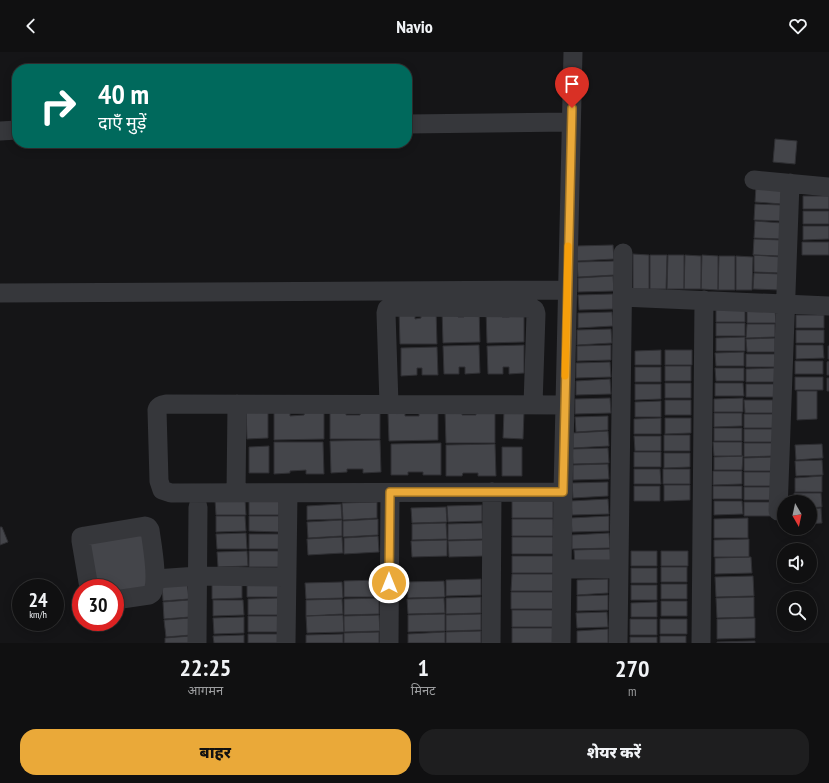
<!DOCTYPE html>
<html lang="hi">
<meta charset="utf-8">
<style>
body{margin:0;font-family:"PT Sans Narrow","Noto Sans Devanagari",sans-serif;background:#1e1e1f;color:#f1f3f6;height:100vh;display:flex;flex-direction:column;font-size:15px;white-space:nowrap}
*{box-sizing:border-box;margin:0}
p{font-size:13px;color:#9c9d9f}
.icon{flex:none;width:22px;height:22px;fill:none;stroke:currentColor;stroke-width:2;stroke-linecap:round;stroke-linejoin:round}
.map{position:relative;height:591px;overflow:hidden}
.side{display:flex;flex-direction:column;background:#101011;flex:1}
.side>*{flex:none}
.banner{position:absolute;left:12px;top:12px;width:400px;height:84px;border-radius:16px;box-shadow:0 2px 10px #0003,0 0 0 1px #303031;background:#00695c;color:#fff;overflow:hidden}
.needle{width:26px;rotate:171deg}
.fabs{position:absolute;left:777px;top:443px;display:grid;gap:8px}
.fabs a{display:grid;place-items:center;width:40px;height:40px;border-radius:50%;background:#101011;box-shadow:0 2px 10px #0003,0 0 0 1px #303031;font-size:20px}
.speed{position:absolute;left:12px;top:527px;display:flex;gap:8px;font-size:20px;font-weight:700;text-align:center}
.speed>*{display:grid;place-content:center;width:52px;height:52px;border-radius:50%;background:#101011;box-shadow:0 2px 10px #0003,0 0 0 1px #303031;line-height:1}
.speed small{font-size:10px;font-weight:400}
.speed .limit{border:6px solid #d22;background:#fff;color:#111}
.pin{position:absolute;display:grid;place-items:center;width:34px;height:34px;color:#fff;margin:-41px -17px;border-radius:50% 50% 50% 0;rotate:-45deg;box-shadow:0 0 4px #0007}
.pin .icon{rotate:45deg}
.me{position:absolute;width:44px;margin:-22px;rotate:0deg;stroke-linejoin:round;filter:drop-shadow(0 0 3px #0008)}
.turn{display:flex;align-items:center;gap:14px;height:84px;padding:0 20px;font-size:18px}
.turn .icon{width:52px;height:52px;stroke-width:2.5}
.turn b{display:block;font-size:28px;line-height:34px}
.eta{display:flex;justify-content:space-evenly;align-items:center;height:68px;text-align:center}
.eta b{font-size:24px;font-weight:800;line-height:28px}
.action{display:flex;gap:8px;margin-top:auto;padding:8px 20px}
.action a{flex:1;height:46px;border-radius:16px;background:#eaa939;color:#111;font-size:16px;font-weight:800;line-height:46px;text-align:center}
.action a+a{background:#1e1e1f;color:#f1f3f6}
header{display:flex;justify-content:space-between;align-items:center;height:52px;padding:0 20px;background:#101011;font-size:18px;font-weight:800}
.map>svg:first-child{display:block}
.building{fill:#44454a;stroke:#2f2f33}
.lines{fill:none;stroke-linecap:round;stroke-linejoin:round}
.minor{stroke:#36373b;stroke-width:19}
.route-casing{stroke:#986e25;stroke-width:10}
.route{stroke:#eaa939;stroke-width:7}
.slow{stroke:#f59e0b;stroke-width:7}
</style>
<header><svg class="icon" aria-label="back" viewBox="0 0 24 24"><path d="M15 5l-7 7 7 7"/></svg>Navio<svg class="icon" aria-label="heart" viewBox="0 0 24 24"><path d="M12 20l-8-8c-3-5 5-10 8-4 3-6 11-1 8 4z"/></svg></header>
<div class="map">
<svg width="829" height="591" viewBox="0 0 829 591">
<rect width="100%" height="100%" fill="#151517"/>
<path class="building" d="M775 87 797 89 795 112 773 110Z
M756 134 783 135 782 152 755 150Z
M803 144H829V157H803Z
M755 152 782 153 781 169 754 168Z
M803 159H829V172H803Z
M755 169 782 171 781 187 754 186Z
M803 174H829V187L803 188Z
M754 187 781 188V204L753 203Z
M802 190H829V203H802Z
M613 193 614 207 577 209 576 194Z
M633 202 649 203V237H633Z
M650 203H667L666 237H650Z
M668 203H684V237H667Z
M685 203 701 204V237H684Z
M702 203 718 204V238L701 237Z
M754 203 781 205V221L754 220Z
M719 204H735V238H718Z
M736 204 753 205 752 238H736Z
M615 209V223L578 225 577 210Z
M754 221 781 222 780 238 753 237Z
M613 224 614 239 578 240V226Z
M613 242V257L579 258 578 243Z
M479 256 480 290 443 291 442 257H458V265H464V257Z
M524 256V290L487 291 486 257H502V265H509Z
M716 256H745V270H716Z
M747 257H775L776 271H747Z
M399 258H415V267L421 266V258H436L437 292H400Z
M612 260 613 274 578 276V261Z
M796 263H824V276H796Z
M716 271H745V284H716Z
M747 272H775V285L746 286Z
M611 277 612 291 577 293V278Z
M796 278H824V291H796Z
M745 285V299H716V286Z
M775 286V300H747L746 287Z
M479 293 480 321 465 322V315H459V322H444L443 294Z
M524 293V321L509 322V315H503V322H488L487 294Z
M611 293V308L577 309V294Z
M796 293H823L824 306 796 307Z
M828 294H829V307H828Z
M437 295 438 323H422V316H417V323L401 324V296Z
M661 298V313H635V299Z
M665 298H692V313H665Z
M744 300V314H716L715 301Z
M746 302H775V315H746Z
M795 309H823V322H795Z
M829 309V323H827V310Z
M610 310 611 325 576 326V311Z
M665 314H691V329H665Z
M635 315H661V330H635Z
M715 316H744V329H716Z
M775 316V330H746V317Z
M795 325H823V338H795Z
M827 326H829V339H827Z
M610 327 611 342 576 343V329Z
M665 331H691V346H665Z
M715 331H743L744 344H715Z
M635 332H661V347L635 348Z
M746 332H774V345H746Z
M797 339H817V367L797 368Z
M610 346 611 361 575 362V347Z
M743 346V360H714V347Z
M665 348H691V363H665Z
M744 348H773V361H745Z
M661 349V365H635V350Z
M268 357V386L247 387 246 358Z
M330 359H346V363H360L361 359H380V387H330Z
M445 359H462V363H476V359H495V391H446Z
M504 359 524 360 523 387 503 386Z
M274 360H290V364L304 363 305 360H324V387L274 388Z
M405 360V364H419V361H438V388L389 389 388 361Z
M714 361H742V374L714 375Z
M744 362H773V376H744Z
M608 364V378L576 380 575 365Z
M661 366V382H634V367Z
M665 366H691V381L665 382Z
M714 376H742V389H714Z
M744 377H773V390H744Z
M608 379 609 394 573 396V381Z
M664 383H690V399H664Z
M634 384H661V399H635Z
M380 388 381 420 363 421V417H347V420L331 421 330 389Z
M274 390H323L324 422H306V418L290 419V421L274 422Z
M713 390H742V404H714Z
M441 391V423H423V420H408V423H391V392Z
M744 391H773V404L744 405Z
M495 392 496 424H478V421H463L462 424H446V393Z
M822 392 823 406 796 408 795 393Z
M269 394V421H249V395Z
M502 395H522V424H502Z
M608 396 609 411 573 412 572 397Z
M634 400H661V415H634Z
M664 401H690V415L664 416Z
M743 404 742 418H714V405Z
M773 405V419H744V406Z
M822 408 823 423 796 424 795 409Z
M608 412 609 427 573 428V413Z
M634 417H660L661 432H634Z
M663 417H690V432H663Z
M713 419H742V432L713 433Z
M744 420H772L773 434H744Z
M822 424V440H795V426Z
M608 430V444L573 446 572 431Z
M664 433H690V448L664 449Z
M634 434H660V449H634Z
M713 434H742V447H713Z
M744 435H772V448H744Z
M794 441H821L822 455 810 456V450H795Z
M245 447 246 463H216L215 448Z
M608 447 609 462 572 463 571 449Z
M249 448H279V463H249Z
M512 449H553V466H512Z
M714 449H742L743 462 714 463Z
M377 450V466L343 468 342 451Z
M744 450H773V464H744Z
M341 452 342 467 307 468V454Z
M482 453V469L448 470 447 454Z
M446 455 447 470 412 471 411 456Z
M821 456 822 471 810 472V457Z
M216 464H245L246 479 216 480Z
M249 464H279V480L249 479Z
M609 464V479L572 480 571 466Z
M748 466V486H714V467Z
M378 467V483L343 485V469Z
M512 467H553V484H512Z
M342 468V484L308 486 307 470Z
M446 471 447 487 412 488V472Z
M482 471 483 487 448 488V472Z
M0 475H2L8 490 0 493Z
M144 479 153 536 115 542V536H93L85 488Z
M246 481 247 497H217L216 482Z
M609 481 610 496 572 497V483Z
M249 482H279V497H249Z
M378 484 379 500 344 502V486Z
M342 485 343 501 308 503 307 487Z
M512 485H553V502H512Z
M749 487V505H714V488Z
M447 488V504L412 505 411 489Z
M483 488V504L449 505 448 489Z
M610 497 611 512 575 513 574 498Z
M247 499 248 514 218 515 217 500Z
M249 499H279V515H249Z
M631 499H657V514H631Z
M661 499H688V514H661Z
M512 504H553V521H512Z
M751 505 752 521 715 522V506Z
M661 515H687V530H661Z
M631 516H657V531H631Z
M512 522H553V539H511Z
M753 524 754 544 716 545 715 525Z
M481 527V543L446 544V528Z
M608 527V541L577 543V528Z
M379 528V545H344V529Z
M247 529H279V545H247Z
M444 529 445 545 408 546 407 530Z
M187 530 189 547 163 549 162 532Z
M242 530V546L212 547V531Z
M342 530 343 546 306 547 305 531Z
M661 532H687V547H661Z
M631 533H657V548H631Z
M511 540H553V557H511Z
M608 543V558L577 559V544Z
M481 545V561L446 562V546Z
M754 545V565L717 566 716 546Z
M279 546V563H248V547Z
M379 546V562L344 563V547Z
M444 546 445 561 408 562 407 547Z
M342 547 343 562 306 564V548Z
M189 548 190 565 164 567 163 550Z
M213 548H243L244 563 213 564Z
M661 549H687V564H661Z
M657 550V565H631V551Z
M512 558H553V575H512Z
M607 560 608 575 577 576 576 561Z
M445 562V579L408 580V563Z
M481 562V578L446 579V563Z
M343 563 344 580 307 581 306 564Z
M379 563 380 579 344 580V564Z
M248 564H279V580H248Z
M244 565V581L214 582 213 566Z
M190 566 191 583 166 585 164 568Z
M755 566V586L717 587V567Z
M630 567H657V583H630Z
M660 567H687V582H660Z
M512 576H553V591H512Z
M608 577V591H577V579Z
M481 579V591H446V580Z
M379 580V591H344V581Z
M445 580V591H408V582Z
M248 582H279V591H248Z
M343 582V591H306V583Z
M244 583V591H214L213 584Z
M190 584 191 591H165V586Z
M660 584H686V591H660Z
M630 585H657V591H630Z
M755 589V591H717V590Z"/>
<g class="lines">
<path class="minor" d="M407 72 571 70
M0 79 17 78
M754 128 829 135
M0 241 567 238
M622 245 829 254
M389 352 386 261 387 257 391 255 532 256 535 258 536 262 533 353
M563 440 171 441 162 438 159 429 157 358C158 354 161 353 166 352L565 353
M236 441 237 352
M778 459 790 131
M562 517H619
M155 527 198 524 286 525
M89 536 81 489V485L85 484 145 474 148 475 150 478C152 493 159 529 152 541L149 543 115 548
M197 591 198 455
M286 591 288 441
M389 591 390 441
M491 591 492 440
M561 591 563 440 573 0
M618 591 623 201
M701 591 704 248"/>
</g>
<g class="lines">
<g class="route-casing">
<path id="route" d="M389 531 390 440H563L572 56"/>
</g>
<use href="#route" class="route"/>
<path class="slow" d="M565 324 568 194"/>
</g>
</svg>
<div class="fabs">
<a><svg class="needle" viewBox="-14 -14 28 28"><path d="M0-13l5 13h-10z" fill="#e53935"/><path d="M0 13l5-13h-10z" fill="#9c9d9f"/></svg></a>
<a><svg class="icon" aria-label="sound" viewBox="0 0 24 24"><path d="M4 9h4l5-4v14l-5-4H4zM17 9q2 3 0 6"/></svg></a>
<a><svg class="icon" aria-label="search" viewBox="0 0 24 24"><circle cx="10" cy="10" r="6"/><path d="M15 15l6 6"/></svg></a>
</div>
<div class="speed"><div>24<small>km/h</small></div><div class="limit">30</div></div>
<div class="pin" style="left:572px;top:56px;background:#d93025"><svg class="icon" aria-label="arrive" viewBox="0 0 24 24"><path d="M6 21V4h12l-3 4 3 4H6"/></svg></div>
<svg class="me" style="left:389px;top:531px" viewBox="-20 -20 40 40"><circle r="17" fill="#eaa939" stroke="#fff" stroke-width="3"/><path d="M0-11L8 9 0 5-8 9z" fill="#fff"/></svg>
<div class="banner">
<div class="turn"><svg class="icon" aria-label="right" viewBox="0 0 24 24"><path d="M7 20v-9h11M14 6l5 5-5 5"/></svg><div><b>40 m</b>दाएँ मुड़ें</div></div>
</div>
</div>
<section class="side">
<div class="eta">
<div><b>22:25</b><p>आगमन</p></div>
<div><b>1</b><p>मिनट</p></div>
<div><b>270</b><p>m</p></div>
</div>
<div class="action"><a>बाहर</a><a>शेयर करें</a></div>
</section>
